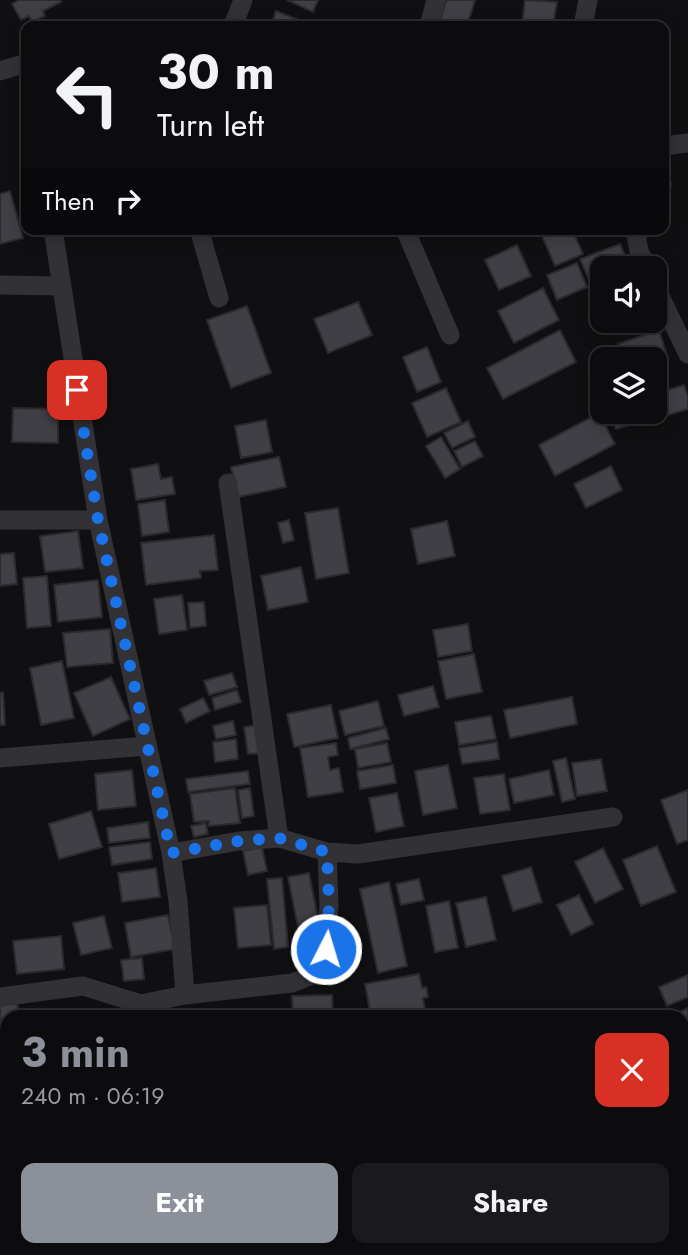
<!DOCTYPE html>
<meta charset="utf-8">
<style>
body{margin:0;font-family:Jost,sans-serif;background:#1a1a1c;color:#f1f3f6;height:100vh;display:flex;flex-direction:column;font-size:26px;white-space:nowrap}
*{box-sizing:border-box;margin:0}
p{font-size:23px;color:#9a9b9e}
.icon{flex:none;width:38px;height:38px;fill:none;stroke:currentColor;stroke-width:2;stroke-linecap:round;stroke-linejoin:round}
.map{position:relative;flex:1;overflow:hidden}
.side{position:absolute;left:0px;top:1010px;width:690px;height:247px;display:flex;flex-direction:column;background:#0c0c0e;border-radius:21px 21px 0 0;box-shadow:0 4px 18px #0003,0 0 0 2px #2c2c2e}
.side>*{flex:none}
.top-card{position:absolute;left:21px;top:21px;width:648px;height:214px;border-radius:14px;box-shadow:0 4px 18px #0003,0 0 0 2px #2c2c2e;background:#0c0c0e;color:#f1f3f6;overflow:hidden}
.tools{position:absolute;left:590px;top:256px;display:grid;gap:14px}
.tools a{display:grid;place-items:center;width:77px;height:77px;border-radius:14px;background:#0c0c0e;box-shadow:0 4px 18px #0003,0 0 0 2px #2c2c2e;font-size:35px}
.pin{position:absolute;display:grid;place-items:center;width:60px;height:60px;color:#fff;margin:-30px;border-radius:14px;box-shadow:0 4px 10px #0006}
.me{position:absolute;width:77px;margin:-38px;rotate:5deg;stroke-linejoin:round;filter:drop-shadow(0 0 5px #0008)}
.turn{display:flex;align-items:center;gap:24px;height:147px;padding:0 21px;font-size:32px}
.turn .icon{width:91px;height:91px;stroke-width:2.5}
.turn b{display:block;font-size:49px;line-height:60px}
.then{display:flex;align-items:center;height:66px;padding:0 21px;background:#0003;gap:14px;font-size:26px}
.round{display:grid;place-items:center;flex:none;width:74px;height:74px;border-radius:14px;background:#1a1a1c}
.overview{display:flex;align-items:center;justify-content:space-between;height:119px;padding:0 21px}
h1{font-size:42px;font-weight:700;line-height:52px;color:#8c9099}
.action{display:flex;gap:14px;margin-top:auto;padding:14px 21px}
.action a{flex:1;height:80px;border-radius:14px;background:#8c9099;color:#fff;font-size:28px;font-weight:700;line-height:80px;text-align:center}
.action a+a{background:#1a1a1c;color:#f1f3f6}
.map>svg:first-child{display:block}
.building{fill:#403f45;stroke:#2b2a2d;stroke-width:2}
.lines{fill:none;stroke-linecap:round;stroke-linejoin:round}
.minor{stroke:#323136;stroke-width:19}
.route{stroke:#1a73e8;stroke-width:12;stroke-dasharray:0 21.6}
</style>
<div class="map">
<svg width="688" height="1255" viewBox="0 0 688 1255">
<rect width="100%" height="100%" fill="#101012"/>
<path class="building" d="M60 0 61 2 43 11 45 16 32 22 29 16 21 20 12 4 19 0Z
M287 0H318L313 12Z
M446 0H475L467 26 439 25Z
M525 0 557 2 553 26H522Z
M276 11 307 23 306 26H271Z
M663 182 671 183 669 200H663Z
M10 191 23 238 0 244V194Z
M539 229H572L583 254 555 266Z
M620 244 630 268H602V280L591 284 580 259Z
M517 245 531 276 499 290 485 260Z
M577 263 587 287 557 300 547 275Z
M543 288 559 320 514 343 498 311Z
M358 302 372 335 328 353 314 319Z
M247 306 271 373 231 388 207 320Z
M560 330 576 362 503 399 487 368Z
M659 330 668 359 654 363V359H623L618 344Z
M427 347 441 382 417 392 403 357Z
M684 385 688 397V409L651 420 648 411H654V394Z
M446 388 461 422 427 437 412 403Z
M13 408 58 409V443L12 442Z
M610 411H642L645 420 616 429Z
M599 413 615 444 555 476 539 445Z
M266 420 272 452 241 458 235 426Z
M468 421 475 437 452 448 444 433Z
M441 437 460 469 445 478 426 446Z
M475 441 483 456 462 467 454 451Z
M279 457 286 487 238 497 231 467Z
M158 464 161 479 172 477 175 494 136 500 131 469Z
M611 466 622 490 586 508 574 484Z
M165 500 169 532 142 536 138 504Z
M338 508 349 573 316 579 305 513Z
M289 520 294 540 283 543 278 523Z
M447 521 455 556 418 564 411 529Z
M78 531 83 568 45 572 40 536Z
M214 535 218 570 200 571 201 578 146 585 141 543Z
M14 553 17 584 0 586V554Z
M301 567 308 602 268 610 261 576Z
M47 576 51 626 27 628 23 578Z
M98 580 102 617 58 622 54 585Z
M182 595 187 630 159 634 154 599Z
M204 602 206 626 190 628 188 603Z
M468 624 472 651 438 657 433 630Z
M110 629 113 663 67 667 63 633Z
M474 654 482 692 446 699 438 661Z
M62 661 74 718 41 725 30 668Z
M232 673 237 687 209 695 204 681Z
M111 677 130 719 93 736 74 693Z
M433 686 439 707 404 716 398 695Z
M237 690 241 702 215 710 212 698Z
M3 692 5 725H0V693Z
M572 697 577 724 510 738 504 710Z
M203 698 210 711 186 723 180 709Z
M378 701 384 726 345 735 339 711Z
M331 705 338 738 294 747 287 714Z
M491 716 496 739 459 745 455 722Z
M233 721 236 735 216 739 213 726Z
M258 725 261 753 248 754 244 727Z
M386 728 389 739 350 749 348 738Z
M236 739 238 759 215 762 213 742Z
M497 742 499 759 462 764 459 748Z
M336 743 338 755 328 757 330 770 339 768 343 792 308 797 300 748Z
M387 743 391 762 358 768 355 749Z
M566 758 575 799 562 802 553 761Z
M601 759 607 791 577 796 572 763Z
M393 765 396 783 360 789 357 771Z
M448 765 457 808 423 815 415 771Z
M132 770 136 806 98 810 95 774Z
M549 770 554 795 514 803 509 779Z
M248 771 250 784 188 792 186 779Z
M504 774 510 810 480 814 474 778Z
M235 788 240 823 209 826V821L194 822 190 794Z
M250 788 254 816 242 818 238 790Z
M688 790V840L677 844 661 800Z
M397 793 404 826 376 832 369 798Z
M91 811 102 847 59 859 49 824Z
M148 822 150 838 109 843 107 828Z
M206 823 208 834 194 837 191 826Z
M150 842 152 859 112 865 109 847Z
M657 846 676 892 641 906 623 860Z
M262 847 267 871 248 875 243 851Z
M603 848 623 889 595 903 575 862Z
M531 867 542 902 513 911 502 876Z
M156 868 160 897 122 902 118 873Z
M309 873 321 935 300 938 288 877Z
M282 878 288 947 274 949 267 879Z
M419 879 424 900 401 905 396 884Z
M389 882 407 966 378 973 360 889Z
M579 895 593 924 571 935 557 905Z
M486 897 496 940 466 947 456 903Z
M449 901 458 948 435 952 426 906Z
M267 905 271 945 238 948 234 908Z
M168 915 175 949 131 957 125 923Z
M104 916 112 948 81 955 73 923Z
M61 936 64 969 17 974 13 941Z
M142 958 144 979 124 981 121 960Z
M419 974 422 988 426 987 428 997 423 998 425 1010 391 1017H371L365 984Z
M688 975V997L667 1006 659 987Z
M332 995 333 1017H293L292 996Z
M17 1003 20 1017H7V1020L0 1022V1006Z
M688 1008V1043L684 1045 682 1017H670Z
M688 1212V1243L683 1244 682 1214Z
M226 1250H260L261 1255H212V1252Z
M322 1250H359L360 1255H324Z"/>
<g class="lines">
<path class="minor" d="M233 26 243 0
M429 26 436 0
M583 26 588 0
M0 71 26 63
M663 146 688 143
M53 229 98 520
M199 229 219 298
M405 229 450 335
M635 229 639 251 647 268
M654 284 688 354
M0 285 60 286
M228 483 279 838
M0 520H98L171 853 178 901 185 995
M0 758 147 746
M171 853 239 841 279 838 327 852 358 854 613 817
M0 997 83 986 141 1004
M129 1017 141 1004 185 995 292 983 317 973 325 964 329 906 327 852
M176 1250 177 1255"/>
</g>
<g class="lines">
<path class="route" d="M77 390 98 520 171 853 239 841 279 838 327 852 329 906 326 949"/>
</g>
</svg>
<div class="tools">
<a><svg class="icon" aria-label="sound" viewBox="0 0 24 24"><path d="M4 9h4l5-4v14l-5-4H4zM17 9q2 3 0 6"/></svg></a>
<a><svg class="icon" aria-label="layers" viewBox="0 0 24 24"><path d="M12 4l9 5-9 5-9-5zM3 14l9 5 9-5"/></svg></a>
</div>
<div class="pin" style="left:77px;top:390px;background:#d93025"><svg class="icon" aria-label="arrive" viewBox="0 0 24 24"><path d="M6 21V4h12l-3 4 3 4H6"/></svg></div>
<svg class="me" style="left:326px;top:949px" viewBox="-20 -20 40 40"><circle r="17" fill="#1a73e8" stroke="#fff" stroke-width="3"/><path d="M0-11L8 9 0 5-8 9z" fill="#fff"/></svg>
<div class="top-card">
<div class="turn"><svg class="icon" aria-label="left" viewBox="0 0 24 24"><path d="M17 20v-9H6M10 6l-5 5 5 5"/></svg><div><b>30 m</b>Turn left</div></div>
<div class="then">Then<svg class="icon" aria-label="right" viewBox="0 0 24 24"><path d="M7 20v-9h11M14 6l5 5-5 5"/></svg></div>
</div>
<section class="side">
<div class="overview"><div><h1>3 min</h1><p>240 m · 06:19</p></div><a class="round" style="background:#d93025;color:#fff"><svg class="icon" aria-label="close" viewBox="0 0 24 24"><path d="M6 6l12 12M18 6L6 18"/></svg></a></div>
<div class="action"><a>Exit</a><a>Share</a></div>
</section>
</div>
